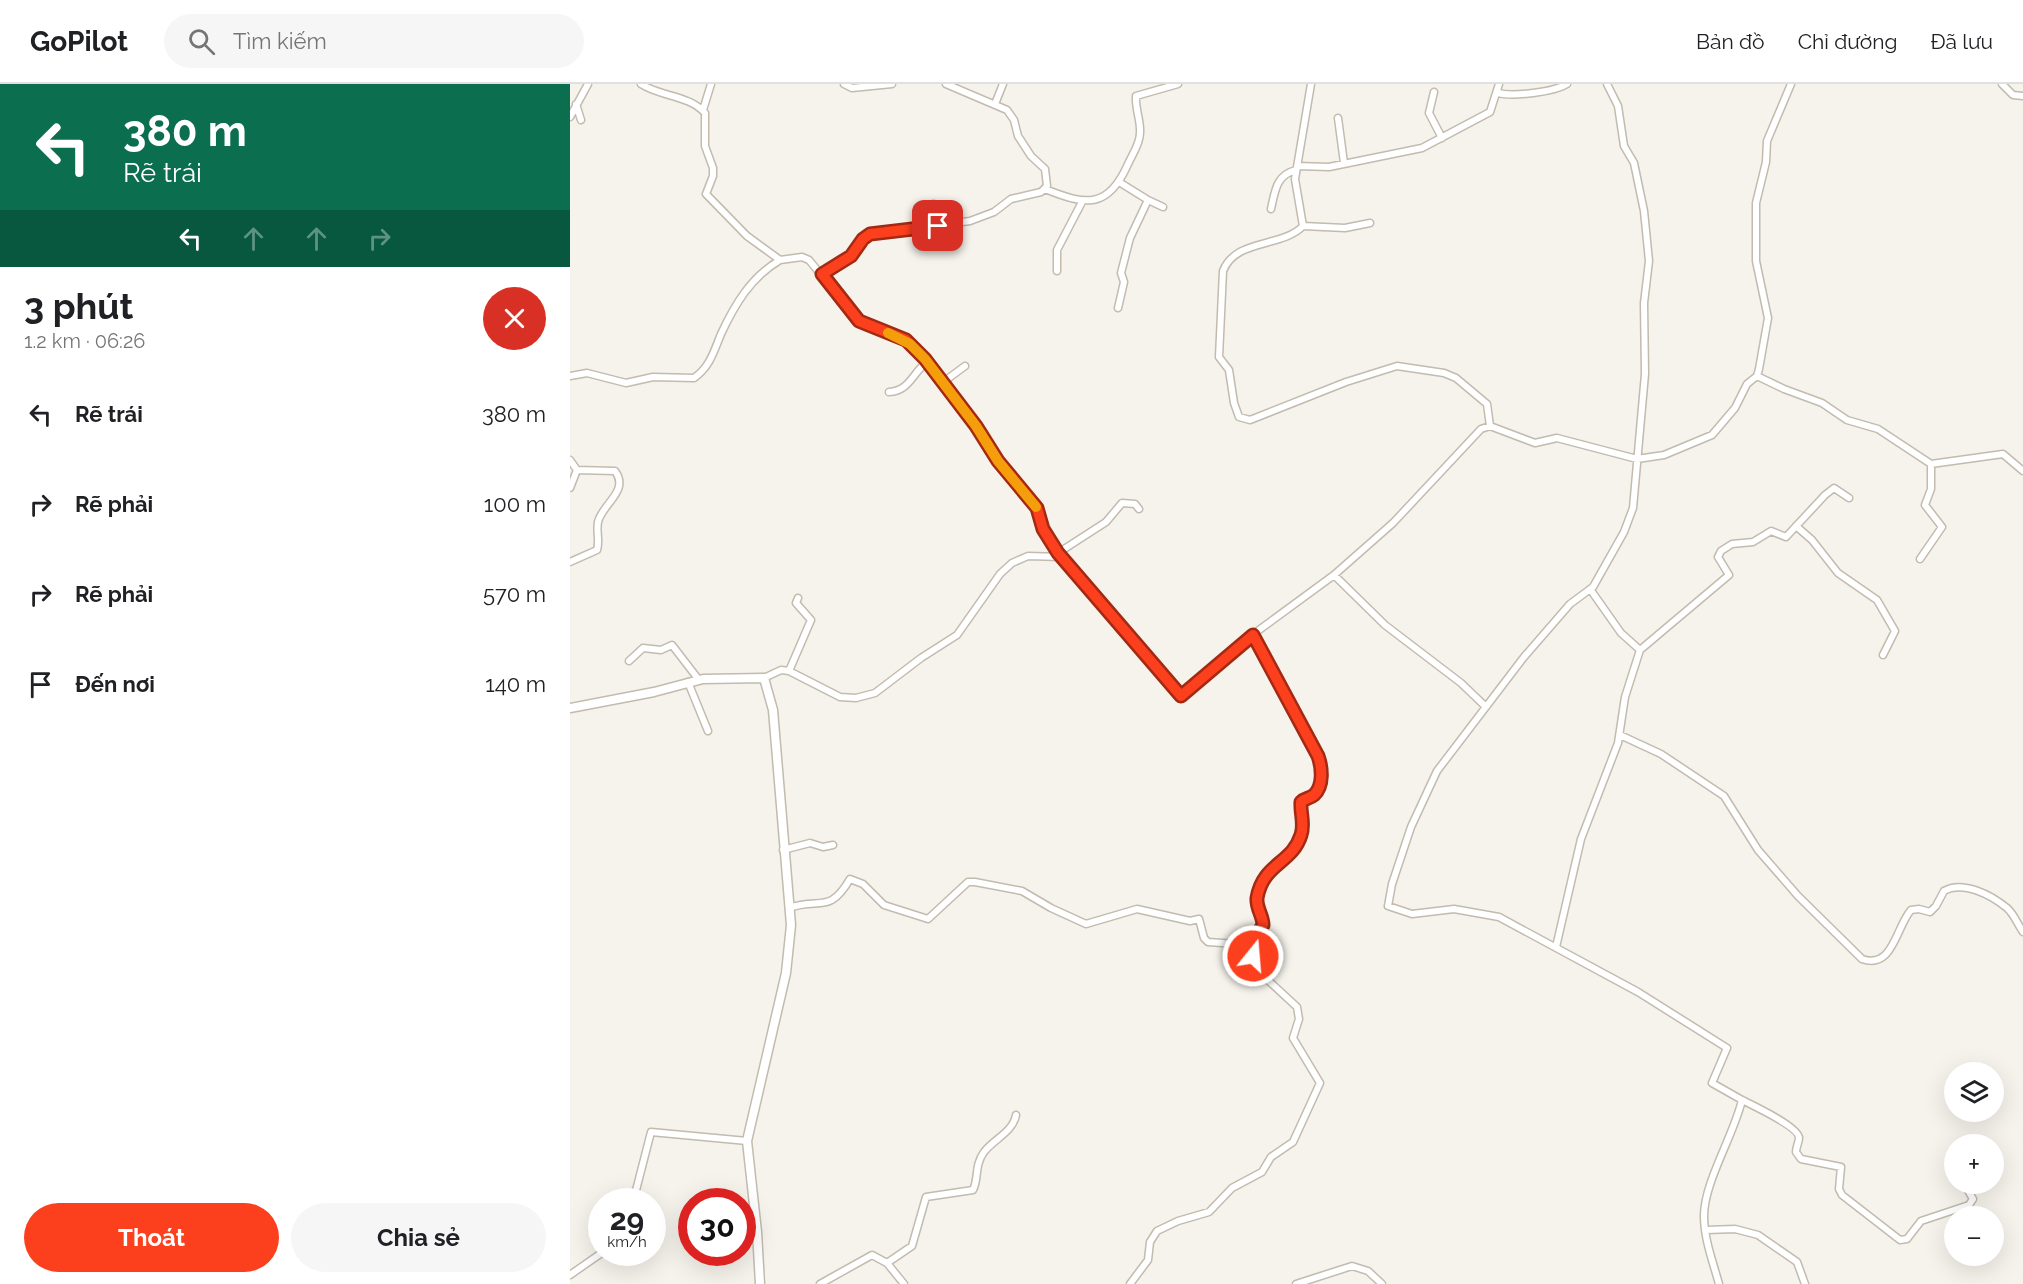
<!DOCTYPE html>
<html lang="vi">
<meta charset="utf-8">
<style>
body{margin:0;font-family:Raleway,sans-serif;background:#f6f6f6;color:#202124;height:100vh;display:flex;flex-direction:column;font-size:22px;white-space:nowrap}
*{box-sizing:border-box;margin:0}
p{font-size:20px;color:#757577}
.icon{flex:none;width:33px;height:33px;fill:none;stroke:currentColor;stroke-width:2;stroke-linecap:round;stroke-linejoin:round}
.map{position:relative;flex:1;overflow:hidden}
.drawer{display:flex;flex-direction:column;background:#fff;width:570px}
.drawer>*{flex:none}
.guide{background:#0b6e4f;color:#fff;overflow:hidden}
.fabs{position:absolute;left:1374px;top:978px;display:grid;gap:12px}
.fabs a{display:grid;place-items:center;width:60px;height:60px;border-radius:50%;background:#fff;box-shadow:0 6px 24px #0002;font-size:30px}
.speed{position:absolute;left:18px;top:1104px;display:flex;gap:12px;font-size:30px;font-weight:700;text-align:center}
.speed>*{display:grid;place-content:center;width:78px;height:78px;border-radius:50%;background:#fff;box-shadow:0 6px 24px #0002;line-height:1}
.speed small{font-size:15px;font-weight:400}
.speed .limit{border:9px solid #d22;background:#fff;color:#111}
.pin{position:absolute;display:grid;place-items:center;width:51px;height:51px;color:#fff;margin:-26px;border-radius:12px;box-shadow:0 3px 9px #0006}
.me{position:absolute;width:66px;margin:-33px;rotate:17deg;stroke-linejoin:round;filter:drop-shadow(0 0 4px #0008)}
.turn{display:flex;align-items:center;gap:21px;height:126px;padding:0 24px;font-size:27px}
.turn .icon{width:78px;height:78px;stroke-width:2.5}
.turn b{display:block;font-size:42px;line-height:51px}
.lanes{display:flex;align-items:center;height:57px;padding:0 24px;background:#0003;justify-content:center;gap:30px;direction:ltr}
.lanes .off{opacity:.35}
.round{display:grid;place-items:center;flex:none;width:63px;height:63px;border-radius:32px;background:#f6f6f6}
.head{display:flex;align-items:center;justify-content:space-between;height:102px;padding:0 24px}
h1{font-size:36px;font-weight:700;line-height:45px}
.action{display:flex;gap:12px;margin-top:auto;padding:12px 24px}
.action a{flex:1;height:69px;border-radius:36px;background:#fc3f1d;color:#fff;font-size:24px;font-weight:700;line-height:69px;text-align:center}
.action a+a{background:#f6f6f6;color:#202124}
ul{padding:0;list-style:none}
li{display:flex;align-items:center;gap:18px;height:90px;padding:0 24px}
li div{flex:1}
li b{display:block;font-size:22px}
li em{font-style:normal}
header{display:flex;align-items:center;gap:36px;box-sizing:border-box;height:84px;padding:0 30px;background:#fff;border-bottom:2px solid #e0e0e0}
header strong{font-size:28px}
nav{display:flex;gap:33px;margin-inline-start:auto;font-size:21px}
.search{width:420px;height:54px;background:#f6f6f6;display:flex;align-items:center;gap:15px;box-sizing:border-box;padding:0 21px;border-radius:33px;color:#757577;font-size:22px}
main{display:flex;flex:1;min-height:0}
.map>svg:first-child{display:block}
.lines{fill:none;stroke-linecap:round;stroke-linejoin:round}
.minor-casing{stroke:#c2bbae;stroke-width:9}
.tertiary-casing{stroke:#c2bbae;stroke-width:11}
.minor{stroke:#fff;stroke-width:6}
.tertiary{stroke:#fff;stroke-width:8}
.route-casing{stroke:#a42913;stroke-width:15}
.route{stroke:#fc3f1d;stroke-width:10}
.slow{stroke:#f59e0b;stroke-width:10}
</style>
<header>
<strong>GoPilot</strong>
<div class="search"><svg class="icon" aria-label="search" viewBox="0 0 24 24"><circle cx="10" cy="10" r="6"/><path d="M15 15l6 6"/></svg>Tìm kiếm</div>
<nav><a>Bản đồ</a><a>Chỉ đường</a><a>Đã lưu</a></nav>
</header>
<main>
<section class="drawer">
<div class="guide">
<div class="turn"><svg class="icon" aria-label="left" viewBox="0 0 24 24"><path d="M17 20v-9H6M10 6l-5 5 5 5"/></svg><div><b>380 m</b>Rẽ trái</div></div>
<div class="lanes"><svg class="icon" aria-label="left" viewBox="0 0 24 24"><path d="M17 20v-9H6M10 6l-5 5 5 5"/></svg><svg class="icon off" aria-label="ahead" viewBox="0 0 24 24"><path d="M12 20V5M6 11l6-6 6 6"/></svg><svg class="icon off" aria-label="ahead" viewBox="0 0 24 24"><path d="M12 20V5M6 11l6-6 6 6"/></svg><svg class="icon off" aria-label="right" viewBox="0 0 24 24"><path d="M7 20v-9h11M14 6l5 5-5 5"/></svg></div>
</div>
<div class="head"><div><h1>3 phút</h1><p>1.2 km · 06:26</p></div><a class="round" style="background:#d93025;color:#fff"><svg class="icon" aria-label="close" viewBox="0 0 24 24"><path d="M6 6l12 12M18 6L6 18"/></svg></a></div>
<ul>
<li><svg class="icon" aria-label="left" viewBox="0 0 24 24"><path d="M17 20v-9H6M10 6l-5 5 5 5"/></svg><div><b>Rẽ trái</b></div><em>380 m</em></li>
<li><svg class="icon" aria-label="right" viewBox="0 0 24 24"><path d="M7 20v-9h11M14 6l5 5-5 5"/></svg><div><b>Rẽ phải</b></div><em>100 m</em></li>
<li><svg class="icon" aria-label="right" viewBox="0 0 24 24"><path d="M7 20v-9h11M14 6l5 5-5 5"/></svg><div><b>Rẽ phải</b></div><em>570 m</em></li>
<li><svg class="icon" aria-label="arrive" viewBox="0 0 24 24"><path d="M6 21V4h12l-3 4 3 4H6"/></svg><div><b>Đến nơi</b></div><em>140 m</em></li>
</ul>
<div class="action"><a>Thoát</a><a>Chia sẻ</a></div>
</section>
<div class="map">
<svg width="1453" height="1200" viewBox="0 0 1453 1200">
<rect width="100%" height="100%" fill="#f6f3ec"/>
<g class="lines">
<g class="minor-casing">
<path id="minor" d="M71 0C91 13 119 11 135 29V62L143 84V92L136 110 177 152 210 176 232 173 239 176 289 237 336 256 355 275 406 342 428 377 467 424 475 450 491 473
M274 0 282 4 322 0
M741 0 725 95 733 142C712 164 666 154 653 187L649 273 659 286 664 319 669 333 680 336 776 298 827 282 874 289 886 294 917 320 920 342
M1037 0 1048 22 1054 62 1064 79 1074 127 1079 177 1074 219 1075 290 1063 424 1054 448 1023 503 1000 520 954 573 867 687 841 743 822 800 818 822 842 830 884 825 929 833 1068 908 1157 964 1142 999 1172 1016C1164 1051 1134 1098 1134 1132 1134 1155 1143 1178 1149 1200
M1432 0 1443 11 1453 12
M864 8 859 29 872 54
M928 9C943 13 984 8 997 0
M6 20 11 36
M425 20 433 0
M133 26 141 0
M0 33 18 0
M768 34 774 79
M727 82 759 83 852 64 920 28 929 0
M475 105C515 121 538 126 558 80 562 71 570 60 570 49 571 37 565 25 566 12L608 0
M578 116 593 123
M363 120 372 122 380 141
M701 125C705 107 706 91 726 86
M733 142 775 144 800 139
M487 187V166L512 118
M253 190 281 172 293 155 300 150 400 137 424 128 441 115 471 108 477 102 475 85 461 72 448 52 444 36 437 26 376 0
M548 224 554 198 551 189 560 154 578 116 549 98
M0 292 17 289 56 299 83 293 124 294C140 283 144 267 151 250 165 220 181 193 210 176
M1187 292 1214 305 1252 319 1277 336 1308 345 1361 380 1433 370 1453 387
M372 299 395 282
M319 308C340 307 343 288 357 278
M0 376 7 386 45 387C60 407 32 420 28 438 26 447 30 457 27 466L0 478
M0 404 7 386
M1226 442 1242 456 1268 489 1307 516 1325 547 1313 571
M488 469 536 438 552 419 565 420 569 425
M1350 475 1372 443 1355 421 1361 405V380
M764 491 815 541 891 599 916 623
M1020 505 1051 549 1070 566
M59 577 73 564 91 566 102 561 129 596
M219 587 241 536 226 519 228 514
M194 594 211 586 219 587 270 613 286 614 305 609 351 574 387 551 430 490 442 479 458 472 491 473 611 612 674 557 764 491 823 439 911 345 920 342 965 359 987 354 1067 375 1094 371 1142 351 1165 324 1177 300 1187 292 1189 285 1198 234 1186 177V119L1196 78 1197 57 1221 0
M118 598 138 647
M1050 651 1091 670 1154 712 1188 766 1228 812 1292 875C1323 886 1326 843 1341 826L1349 825 1360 828 1366 822 1374 807C1393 796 1421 811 1437 824 1444 830 1448 841 1453 848
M213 766 240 759 253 763 263 761
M219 824C250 813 259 831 280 795L293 800 314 821 358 835 398 798H405L452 807 481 824 516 840 567 825 620 837 629 835 634 854 638 858 681 861
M986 863 1011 755 1048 659 1055 613 1070 566 1159 491 1148 473 1151 467 1162 460 1183 458 1201 447 1216 453 1255 411 1264 404 1279 414
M1172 1016C1182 1021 1229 1043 1229 1054 1229 1058 1226 1063 1226 1068L1231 1075 1271 1083 1269 1105 1272 1111 1330 1156 1337 1155 1351 1137 1399 1121 1403 1115 1396 1103
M63 1118 81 1048 177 1057
M1136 1146 1165 1145 1188 1151 1227 1178 1235 1200
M317 1179 342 1162 356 1113 403 1106C409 1094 404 1082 414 1068 424 1055 443 1048 446 1031
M0 1191 33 1168
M250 1200 302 1171 317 1179 334 1200
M560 1200 578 1176 580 1158 587 1147 608 1137 639 1128 662 1104 692 1088 701 1073 723 1058 750 999 723 954 729 935 727 923 687 886 681 861 693 841C693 832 686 824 687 814 692 779 722 780 731 751 735 740 729 729 731 718L745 709 751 692 748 672 683 551
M726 1200 782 1182 798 1187 812 1200"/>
</g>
<g class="tertiary-casing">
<path id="tertiary" d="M0 624 84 608 133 595 194 594 203 626 221 841 216 889 177 1057 187 1148 190 1200"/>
</g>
<use href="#minor" class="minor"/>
<use href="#tertiary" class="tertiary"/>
</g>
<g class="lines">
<g class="route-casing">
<path id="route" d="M368 142 300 150 293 155 281 172 252 190 289 237 336 256 355 275 406 342 428 377 467 424 473 445 488 469 611 612 683 551 748 672C752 683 754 702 744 711 739 715 735 714 731 718 730 729 735 740 731 751 722 780 693 779 687 814 686 824 693 832 693 841L681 861 683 872"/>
</g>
<use href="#route" class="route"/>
<path class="slow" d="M318 249 340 260 355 275 406 342 428 377 466 423"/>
</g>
</svg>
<div class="fabs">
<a><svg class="icon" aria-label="layers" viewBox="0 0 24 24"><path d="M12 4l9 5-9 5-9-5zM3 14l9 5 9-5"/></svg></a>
<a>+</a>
<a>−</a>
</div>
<div class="speed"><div>29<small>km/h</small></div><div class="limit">30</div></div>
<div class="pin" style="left:368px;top:142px;background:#d93025"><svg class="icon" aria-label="arrive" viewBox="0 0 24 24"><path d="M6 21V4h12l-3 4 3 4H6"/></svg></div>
<svg class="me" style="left:683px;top:872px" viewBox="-20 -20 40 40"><circle r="17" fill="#fc3f1d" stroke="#fff" stroke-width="3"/><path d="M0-11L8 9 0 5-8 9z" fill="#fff"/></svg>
</div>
</main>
